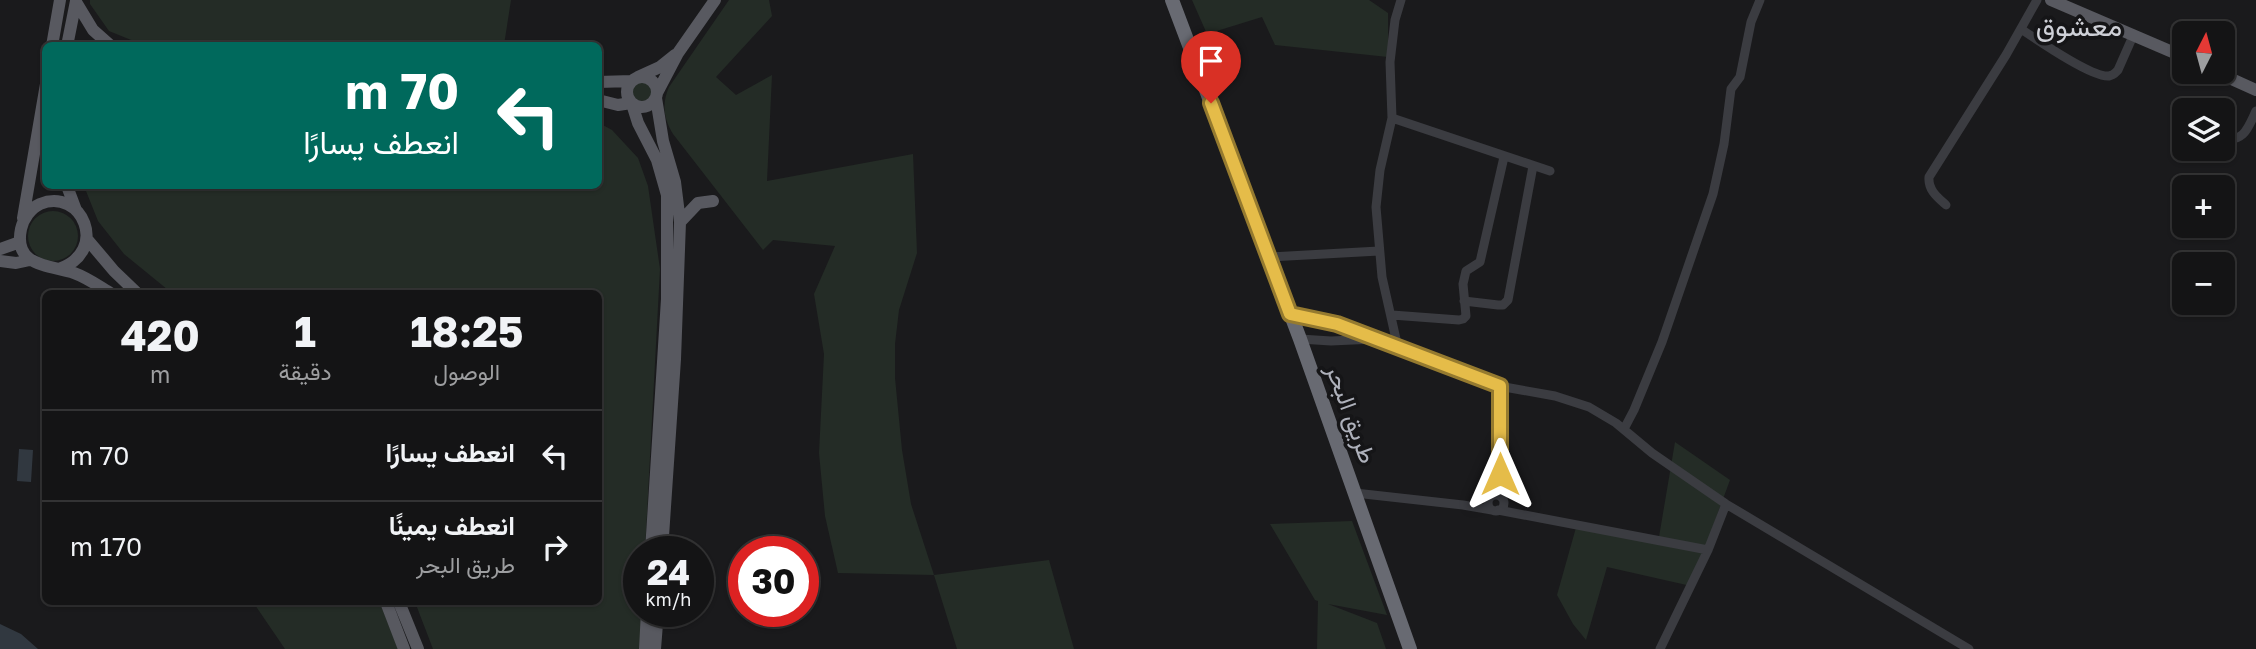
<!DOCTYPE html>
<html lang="ar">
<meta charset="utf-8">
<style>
body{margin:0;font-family:"Golos Text",Vazirmatn,sans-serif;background:#212122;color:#f1f3f6;direction:rtl;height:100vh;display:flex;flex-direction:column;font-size:26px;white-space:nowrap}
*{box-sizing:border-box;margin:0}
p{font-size:23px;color:#9d9ea0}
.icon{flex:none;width:38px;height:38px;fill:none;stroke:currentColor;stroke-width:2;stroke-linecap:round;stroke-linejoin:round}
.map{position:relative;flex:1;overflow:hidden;direction:ltr}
.sheet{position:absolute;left:42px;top:290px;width:560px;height:315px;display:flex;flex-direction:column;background:#141415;border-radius:10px;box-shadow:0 2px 5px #0004,0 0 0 2px #333334;direction:rtl}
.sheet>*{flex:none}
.guide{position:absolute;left:42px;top:42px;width:560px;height:147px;border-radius:10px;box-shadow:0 2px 5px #0004,0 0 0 2px #333334;direction:rtl;background:#00695c;color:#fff;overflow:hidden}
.needle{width:46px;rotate:6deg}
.tools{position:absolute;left:2172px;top:21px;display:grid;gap:14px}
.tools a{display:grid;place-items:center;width:63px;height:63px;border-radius:10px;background:#141415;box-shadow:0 2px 5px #0004,0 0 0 2px #333334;font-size:35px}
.speed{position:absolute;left:623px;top:536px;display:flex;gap:14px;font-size:35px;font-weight:700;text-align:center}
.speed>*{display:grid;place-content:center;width:91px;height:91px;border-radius:50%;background:#141415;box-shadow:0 2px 5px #0004,0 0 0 2px #333334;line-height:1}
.speed small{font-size:18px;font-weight:400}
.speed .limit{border:10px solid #d22;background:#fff;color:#111}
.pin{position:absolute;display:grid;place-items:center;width:60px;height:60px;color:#fff;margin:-72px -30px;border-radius:50% 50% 50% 0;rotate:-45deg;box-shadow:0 0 7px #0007}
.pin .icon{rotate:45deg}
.me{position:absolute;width:77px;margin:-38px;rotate:0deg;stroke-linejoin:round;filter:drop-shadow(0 0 5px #0008)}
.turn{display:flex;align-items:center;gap:24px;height:147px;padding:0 28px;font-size:32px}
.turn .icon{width:91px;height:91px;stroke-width:2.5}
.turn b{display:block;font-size:49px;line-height:60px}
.eta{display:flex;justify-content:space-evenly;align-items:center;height:119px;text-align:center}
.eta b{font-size:42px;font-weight:700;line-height:49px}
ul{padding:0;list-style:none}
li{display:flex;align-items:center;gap:21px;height:91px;padding:0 28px;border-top:2px solid #333334}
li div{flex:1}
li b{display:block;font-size:26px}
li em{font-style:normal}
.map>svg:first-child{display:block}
.green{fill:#242c26}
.water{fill:#313840}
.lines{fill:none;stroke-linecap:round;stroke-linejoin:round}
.minor{stroke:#3b3c41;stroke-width:9}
.major{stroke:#585960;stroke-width:12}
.highway{stroke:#686a72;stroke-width:14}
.route-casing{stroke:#957a2f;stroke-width:18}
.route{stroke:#e5bc49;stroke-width:12}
.labels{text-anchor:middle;stroke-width:7;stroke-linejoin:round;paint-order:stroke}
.street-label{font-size:24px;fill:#aeb1bb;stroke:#151517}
.quarter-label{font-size:28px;fill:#ced0d7;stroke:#151517}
</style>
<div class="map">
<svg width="2256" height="649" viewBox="0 0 2256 649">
<rect width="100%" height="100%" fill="#1a1a1c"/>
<path class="green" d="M90 0H511L504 45 153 46 141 44 109 31 90 4Z
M729 0H769L772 16 716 77 736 95 772 75 767 181 913 154 917 253 899 310 895 344V378L902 450 911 504 934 575 1049 560 1074 649H957L934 575 838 573 825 516 819 453 824 354 814 294 835 246 773 240 763 250 673 134C663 118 662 103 669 87Z
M1192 0H1369L1388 13V57L1275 45 1262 17 1207 34Z
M632 91a10 10 0 1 1 20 0a10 10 0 1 1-20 0Z
M599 123 612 130 638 158 648 186 660 269 645 551H639V611H642L640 649H433L415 602H598V294H173L124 254 98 221 84 186H598Z
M28 236a25 25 0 1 1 50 0a25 25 0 1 1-50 0Z
M1675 442 1730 480 1691 586 1607 567 1586 640 1573 624 1557 595 1577 524 1659 537Z
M1352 521 1387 615 1328 604 1377 623 1386 649H1317L1318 601 1315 600 1270 524Z
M253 602H380L398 649H285Z"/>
<path class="water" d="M19 449 33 450 31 482 17 481Z
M0 624 21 634 38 649H0Z"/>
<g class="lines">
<path class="minor" d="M2021 29C2036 39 2092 78 2109 76 2114 75 2114 74 2118 70L2133 36
M1392 118 1550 171
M2222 138C2244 143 2248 128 2256 111
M1946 205C1937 197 1928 190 1929 177L2006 55 2037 0
M1269 257 1379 251
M1464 301 1498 305H1503L1508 300 1533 166
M1290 314 1337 324 1499 386 1555 396 1589 407 1616 423 1652 453 1726 504 1969 649
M1392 315 1459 320 1463 319 1466 316 1463 284 1466 271 1480 262 1504 157
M1300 339 1331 341 1375 339
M1398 348 1382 277 1376 207 1380 170 1392 118 1390 62 1395 20 1401 0
M1499 386 1502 498
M1624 429 1634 410 1662 342 1713 194 1724 144 1731 89 1740 77 1751 22 1760 0
M1355 493 1463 505 1492 510
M1488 503a8 8 0 1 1 16 0a8 8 0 1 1-16 0Z
M1498 510 1708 550
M1660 649 1708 550 1726 504"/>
<path class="major" d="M2051 0 2184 57
M76 2 93 30 111 46
M52 46 60 0
M67 46 76 1
M2216 72 2256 90
M638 77 660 67 675 55
M627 92a15 15 0 1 1 30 0a15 15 0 1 1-30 0Z
M598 82 632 81
M657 93 678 53 715 0
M656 98 663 141 675 182 680 222 675 359 662 551
M598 100 618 105 631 103
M632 104 638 123 657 160 667 195V299L651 551
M67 186 76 210
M23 218 46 84
M680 222 698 203 713 201
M87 239 114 271 138 294
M0 249 20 242
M0 261 16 263 30 260
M59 269C110 251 82 187 40 204 31 208 23 219 21 229 13 267 50 265 74 273 88 278 100 287 112 294
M386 602 404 649
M399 602 418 649
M645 649 647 611
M655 649 658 611"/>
<path class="highway" d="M1172 0 1300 339 1410 649"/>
</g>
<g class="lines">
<g class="route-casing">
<path id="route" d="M1211 103 1290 314 1337 324 1500 386V474"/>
</g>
<use href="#route" class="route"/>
</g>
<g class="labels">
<g class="street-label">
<text transform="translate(1351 414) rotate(70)" y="8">طريق البحر</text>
</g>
<g class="quarter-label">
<text x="2079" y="36">معشوق</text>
</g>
</g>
</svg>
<div class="tools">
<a><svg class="needle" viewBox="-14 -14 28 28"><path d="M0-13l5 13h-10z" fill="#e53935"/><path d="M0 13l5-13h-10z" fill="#9d9ea0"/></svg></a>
<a><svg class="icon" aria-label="layers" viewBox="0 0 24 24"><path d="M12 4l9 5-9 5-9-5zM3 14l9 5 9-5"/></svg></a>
<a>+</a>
<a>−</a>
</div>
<div class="speed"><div>24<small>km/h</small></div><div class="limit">30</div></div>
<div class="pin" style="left:1211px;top:103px;background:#d93025"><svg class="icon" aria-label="arrive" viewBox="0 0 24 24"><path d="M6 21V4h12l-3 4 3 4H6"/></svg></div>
<svg class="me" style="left:1500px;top:474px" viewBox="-20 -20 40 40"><path d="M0-17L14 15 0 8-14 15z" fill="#e5bc49" stroke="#fff" stroke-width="4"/></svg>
<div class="guide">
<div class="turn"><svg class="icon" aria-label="left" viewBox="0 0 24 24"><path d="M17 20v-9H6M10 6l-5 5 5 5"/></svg><div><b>70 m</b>انعطف يسارًا</div></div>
</div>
<section class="sheet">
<div class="eta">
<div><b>18:25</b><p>الوصول</p></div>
<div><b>1</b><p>دقيقة</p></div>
<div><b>420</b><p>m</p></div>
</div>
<ul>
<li><svg class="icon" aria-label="left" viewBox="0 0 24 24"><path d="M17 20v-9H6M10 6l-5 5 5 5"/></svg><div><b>انعطف يسارًا</b></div><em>70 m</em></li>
<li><svg class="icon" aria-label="right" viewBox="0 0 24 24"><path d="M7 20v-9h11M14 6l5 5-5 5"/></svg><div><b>انعطف يمينًا</b><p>طريق البحر</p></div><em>170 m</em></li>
</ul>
</section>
</div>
